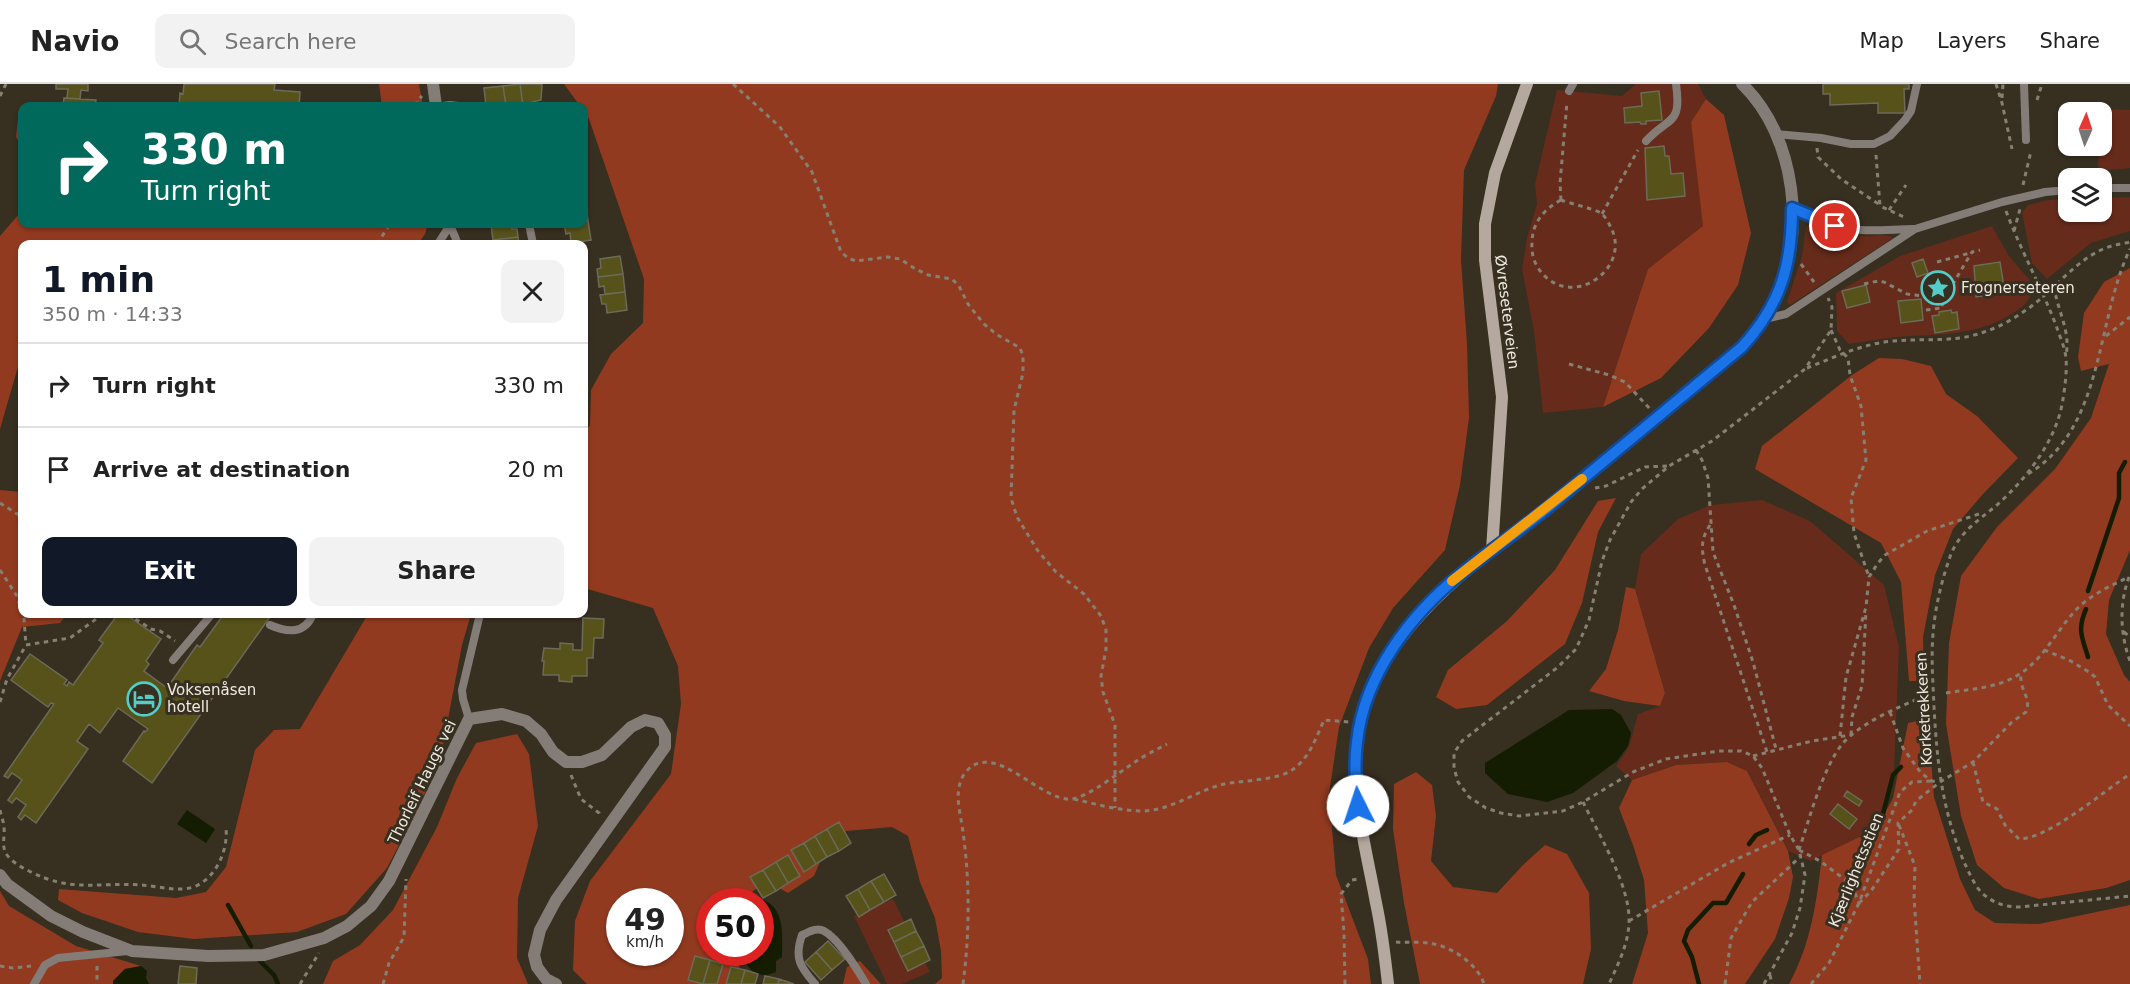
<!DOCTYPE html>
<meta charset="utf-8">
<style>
body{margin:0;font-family:"DejaVu Sans",sans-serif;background:#f2f2f2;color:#222;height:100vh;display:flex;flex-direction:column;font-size:22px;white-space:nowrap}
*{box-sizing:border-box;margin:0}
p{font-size:20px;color:#767676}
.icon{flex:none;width:33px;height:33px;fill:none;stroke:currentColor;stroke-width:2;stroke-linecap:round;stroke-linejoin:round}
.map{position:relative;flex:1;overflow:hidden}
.side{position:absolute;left:18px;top:156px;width:570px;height:378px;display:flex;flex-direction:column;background:#fff;border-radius:12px;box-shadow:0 2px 4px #0004}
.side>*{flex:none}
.guide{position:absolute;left:18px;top:18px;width:570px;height:126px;border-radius:12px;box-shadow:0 2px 4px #0004;background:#00695c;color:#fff;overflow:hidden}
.needle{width:39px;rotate:3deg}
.controls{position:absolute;left:2058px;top:18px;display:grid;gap:12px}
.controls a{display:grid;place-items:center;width:54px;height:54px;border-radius:12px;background:#fff;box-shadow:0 2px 4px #0004;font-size:30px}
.speed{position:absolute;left:606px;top:804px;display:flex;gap:12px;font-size:30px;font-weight:700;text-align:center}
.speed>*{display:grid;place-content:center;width:78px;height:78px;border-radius:50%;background:#fff;box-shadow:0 2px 4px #0004;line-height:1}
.speed small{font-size:15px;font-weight:400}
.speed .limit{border:9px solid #d22;background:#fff;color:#111}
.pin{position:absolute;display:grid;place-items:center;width:51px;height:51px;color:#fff;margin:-26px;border:3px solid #fff;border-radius:50%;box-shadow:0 2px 6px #0007}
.me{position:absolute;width:66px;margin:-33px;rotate:356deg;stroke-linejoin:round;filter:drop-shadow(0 0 4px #0008)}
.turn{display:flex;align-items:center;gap:21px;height:126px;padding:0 24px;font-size:27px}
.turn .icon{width:78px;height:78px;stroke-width:2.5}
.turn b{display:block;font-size:42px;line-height:51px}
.round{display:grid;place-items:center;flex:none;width:63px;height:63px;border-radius:12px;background:#f2f2f2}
.headline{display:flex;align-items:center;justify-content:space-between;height:102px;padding:0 24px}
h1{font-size:36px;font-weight:800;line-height:45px;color:#111827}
.action{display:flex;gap:12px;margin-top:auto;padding:12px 24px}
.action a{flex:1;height:69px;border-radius:12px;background:#111827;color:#fff;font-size:24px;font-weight:800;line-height:69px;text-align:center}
.action a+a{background:#f2f2f2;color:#222}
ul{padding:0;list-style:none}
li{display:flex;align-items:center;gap:18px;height:84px;padding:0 24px;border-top:2px solid #e0e0e0}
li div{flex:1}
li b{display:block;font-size:22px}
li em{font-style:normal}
header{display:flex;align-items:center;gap:36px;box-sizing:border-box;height:84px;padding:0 30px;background:#fff;border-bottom:2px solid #e0e0e0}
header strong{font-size:28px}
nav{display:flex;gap:33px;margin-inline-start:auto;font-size:21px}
.search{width:420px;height:54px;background:#f2f2f2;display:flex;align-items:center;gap:15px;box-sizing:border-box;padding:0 21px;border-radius:12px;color:#767676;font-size:22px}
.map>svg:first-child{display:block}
.green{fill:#662b1a}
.forest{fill:#923a1f;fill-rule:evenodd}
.water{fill:#141d02}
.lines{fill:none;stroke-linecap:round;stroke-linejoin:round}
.stream{stroke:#141d02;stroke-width:4.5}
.building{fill:#57521a;stroke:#6c6a58;stroke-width:1.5}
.path{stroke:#868073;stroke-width:3;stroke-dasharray:4.5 4.5;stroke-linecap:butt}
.service{stroke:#847c77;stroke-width:8}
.minor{stroke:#847c77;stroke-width:12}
.secondary{stroke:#b4a89f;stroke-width:12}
.route-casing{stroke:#114b97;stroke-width:15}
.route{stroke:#1a73e8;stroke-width:10}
.slow{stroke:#f59e0b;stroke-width:10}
.labels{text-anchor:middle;stroke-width:6;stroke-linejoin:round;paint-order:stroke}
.poi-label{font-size:15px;fill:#efeae0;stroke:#372f20;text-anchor:start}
.street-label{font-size:15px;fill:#efeae0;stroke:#372f20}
</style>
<header>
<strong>Navio</strong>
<div class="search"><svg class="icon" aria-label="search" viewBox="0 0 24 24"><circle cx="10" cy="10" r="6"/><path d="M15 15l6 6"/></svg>Search here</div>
<nav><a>Map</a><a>Layers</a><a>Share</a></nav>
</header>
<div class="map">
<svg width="2130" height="900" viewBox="0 0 2130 900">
<rect width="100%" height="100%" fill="#372f20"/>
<path class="green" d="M1636 0H1698L1706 15 1691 38 1704 142 1648 185 1603 323 1543 329 1534 247 1522 185 1527 154 1537 120 1535 100 1557 6 1622 12Z
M2101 25 2130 26V84L2098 87 2099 62H2102Z
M2130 113V147L2091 159 2047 195 2032 179 2022 129 2028 121 2048 116 2068 115V128H2102V114Z
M1810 140C1828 144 1846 152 1865 152 1875 153 1886 148 1893 154L1790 221 1787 218 1802 172 1806 143Z
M1992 142 2009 172 2033 200C2032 216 2024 223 2010 231 1974 253 1935 250 1895 253 1879 255 1864 258 1849 260L1837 247 1836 209 1900 172Z
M1762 416 1810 437 1884 501 1899 563 1894 688 1875 745 1811 777 1788 767 1747 687 1727 678 1676 681 1632 696 1616 682 1629 663 1638 630 1660 622 1665 609 1635 505 1641 470 1678 435 1711 421Z
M893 815 930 888 902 900H887L854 832Z"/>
<path class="forest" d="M379 0H419L423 22H382Z
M564 0H1498L1496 12 1464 86 1461 176 1467 260 1469 334 1460 401 1445 466 1393 524 1369 564 1339 643 1329 710 1336 791 1368 875 1371 900H935L942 894 941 867 935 834 920 798 908 752 892 743 846 747 828 759 814 792 788 809 766 797 747 812 744 817 710 818V868L736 869 742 892 751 900H587L573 886 575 837 590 797 671 690 681 620 678 582 653 524 584 504V346L590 342 591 306 611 270 643 239 644 195 589 35 584 28V22H580ZM620 818H670V868H620Z
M1706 15 1724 31 1751 149 1738 201 1709 244 1661 294 1603 323 1648 185 1703 142 1691 38Z
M19 25H22V63L16 53Z
M22 118V140H428L425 150 418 160H22V269L0 345V152L20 129Z
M2130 184V466L2109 516 2106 550 2124 591 2130 598V796L2106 804 2039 815 2004 804 1977 781 1961 732 1946 640 1949 559 1961 492 1997 443 2055 385 2091 334 2109 280 2081 287 2078 273 2084 229 2104 198Z
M1879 274 1902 275 1931 282 1946 310 1977 332 2018 374 1983 410 1953 445 1935 491 1923 553 1924 597H1909L1901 498 1881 459 1755 385 1762 362 1852 291Z
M0 406 22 408V530H67L60 539 22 543 0 597Z
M1616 414 1598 448 1582 519 1565 560 1487 621 1456 625 1436 613 1448 586 1507 537 1555 486 1598 417Z
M1626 503 1635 505 1665 609 1660 622 1624 617 1589 607 1606 585 1618 546Z
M368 530H471L462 561 442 667 420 721 387 784 346 830 297 848 194 855 138 848 82 829 58 816 59 805 176 814 206 808 226 783 255 666 274 646 300 645Z
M1928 635 1934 713 1960 795 1975 826 1995 839 2039 840 2130 821V900H1789C1811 860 1817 816 1822 771L1876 745 1893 714 1908 639Z
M517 650 529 670 538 742 518 814 517 874 528 900H323L333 877 360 861 393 826 437 743 457 694 476 659Z
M1727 678 1747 687 1788 767 1793 793 1789 814 1775 855 1745 900H1632L1648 849 1644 796 1633 761 1619 724 1632 696 1676 681Z
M1416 688 1432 701 1436 732 1431 777 1453 803 1497 809 1523 781 1545 761 1567 770 1589 809 1591 865 1583 900H1420L1404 819 1393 745 1394 700Z
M0 807 9 822 76 862 141 882 125 885 113 897V900H0Z
M860 877 881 900H843L847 883Z"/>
<path class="water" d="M1612 625 1621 631 1631 649 1628 662 1617 677 1573 709 1547 718 1508 710 1485 689V679L1569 626Z
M187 726 215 745 206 759 177 740Z
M759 815C786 821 782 851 782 873L776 877V888C758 896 747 887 742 869L760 868V818L752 817Z
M141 882 147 887 146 894 149 900H113V897L125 885Z"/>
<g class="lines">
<path class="stream" d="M2088 507 2119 414V389L2125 378
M2086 525C2077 546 2082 553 2088 573
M1882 734 1893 691 1901 683
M1749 760 1756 751 1767 746
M228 821 251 862
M259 876 274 891 278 900
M1699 900 1692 873 1684 857 1688 846 1713 819H1726L1743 790"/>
</g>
<path class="building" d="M56 0H88V7L81 6 80 15 67 14 68 5H56Z
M184 0H275L274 6 300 8 299 22H179L180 9 183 10Z
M520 0 523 22 506 21 503 2Z
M520 0H542L541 16 532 18V22H523Z
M1823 0H1909V5H1904L1905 29H1878V19L1830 21V10H1823Z
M503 2 506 22H486L484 4Z
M1659 7 1662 36 1646 37V40H1641L1640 38 1625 39 1624 24 1642 22 1641 9Z
M64 14 96 16 95 22H63Z
M1664 62 1665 72H1669L1671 90 1683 89 1685 112 1647 116 1645 64Z
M586 120 588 137 584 138V121Z
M588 137 591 156 571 159 570 149 566 150 564 140H584V138Z
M491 140H511L512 145H517L518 153 493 156Z
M518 153 519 160H494L493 156Z
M620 172 623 190 598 193 597 185 601 184 600 175Z
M1923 175 1928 189 1917 193 1912 179Z
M2000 178 2005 209 1976 213 1974 182Z
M623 190 625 208 605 210 604 202 599 203 598 193Z
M1866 201 1870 218 1847 224 1842 207Z
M625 208 627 226 607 229 606 220H602L600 211Z
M1921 215 1923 236 1901 239 1898 217Z
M1951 226 1952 229 1957 228 1959 245 1935 249 1932 232 1939 231V228Z
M118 530H125L161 555 146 577 149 580 144 587 167 604 197 561 200 563 224 530H272L152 699 123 677 144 647 145 648 148 645 118 624 100 649 89 640 77 657 88 665 36 739 25 731 21 736 18 733 26 721 16 714 12 719 8 716 22 696 12 689 8 694 4 692 54 620 51 619 48 623 11 596 30 570 67 596 64 600 67 602 69 598 73 601 103 559 99 556Z
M583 534 604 535 603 554H594L593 574H587V592H572V598L559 597V591H543L544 577H542L544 564 560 565V559L573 560V566H582Z
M1847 707 1862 717 1859 722 1844 712Z
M1838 720 1857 735 1849 745 1830 730Z
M839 738 851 759 839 767 827 745Z
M827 745 839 767 827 773 815 752Z
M815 752 827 773 816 780 804 759Z
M804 759 816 780 804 788 791 766Z
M788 771 800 792 788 799 776 778Z
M776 778 788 799 776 807 763 786Z
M763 786 776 807 763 814 750 793Z
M884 790 896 811 884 818 871 797Z
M871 797 884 818 870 826 858 805Z
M858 805 870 826 859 833 846 812Z
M911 835 916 847 894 858 888 846Z
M916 847 924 862 901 873 894 858Z
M828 857 845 875 832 886 816 868Z
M924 862 930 876 908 887 901 873Z
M816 868 832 886 821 896 805 878Z
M695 872 710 876 703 900 688 896Z
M710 876 723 880 717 900H703Z
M180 882 197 884 196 900H178Z
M731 883 745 886 741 900H726Z
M745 886 758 890 755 900H741Z
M765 892 779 895 778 900H763Z
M779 895 794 900H778Z"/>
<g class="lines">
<path class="path" d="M733 0 780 43 812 88 841 168 848 174 856 177 888 173 900 175 914 184 928 191 952 195 959 202 968 220 984 240 996 250 1020 264 1023 272V289L1014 326 1011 414 1017 433 1038 467 1056 488 1084 510 1101 532 1106 546V565L1101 592 1103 608 1115 641V724
M1996 0 2002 19 2012 65
M0 12 6 0
M2002 14 2003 0
M2037 16 2042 0
M417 22V17L422 12
M1817 64 1818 73 1841 95 1880 121
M1876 71 1880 122 1906 134
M2023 101 2031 67
M1561 116C1572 120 1591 124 1601 129 1605 132 1609 139 1611 144 1630 180 1582 221 1548 195 1537 186 1531 174 1532 159 1532 139 1544 125 1561 116Z
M1561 116 1560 99 1567 18
M1889 126 1906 101
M2006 127C2021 167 2042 204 2057 244 2060 253 2065 264 2066 274 2067 287 2065 303 2063 315 2057 356 2027 394 1997 421 1979 436 1960 448 1951 470 1942 495 1935 523 1933 550 1931 574 1933 598 1934 623 1937 678 1942 726 1964 778 1969 788 1974 801 1982 809 1993 819 2005 823 2019 823L2130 812
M1602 130 1638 66
M2014 147 2020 125
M377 160 390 140
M1937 178 1970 169
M1801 180 1814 198
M1864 200 1878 197 1884 198 1907 210 1941 214 1945 213 1972 168 1980 166
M2054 202C2057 226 2071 247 2066 271
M1926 226 1942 224 1943 214
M1831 246 1840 266 1848 274 1850 291 1861 322 1866 376 1851 414 1854 449 1869 493
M2106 252 2130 233
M1569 280 1609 291 1625 298 1650 325
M1807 284C1835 273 1864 259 1894 257 1924 254 1955 259 1984 248 2000 243 2015 234 2029 224 2054 206 2074 178 2103 165 2112 161 2121 160 2130 158
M1696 366 1702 376 1708 394 1713 468 1734 521 1753 578 1776 665
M2028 390C2105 344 2095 238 2130 165
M1595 404 1606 402 1645 383 1667 382
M0 419 22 433
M1710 441C1701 455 1701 464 1705 481L1767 668
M0 486 17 512 24 535 26 561
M2129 493C2119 520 2120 550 2130 577
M128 530 151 545 160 547 175 557
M2124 548 2130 553
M2044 566 2069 576 2089 588 2095 593 2108 621 2130 642
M1946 609C1971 605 1997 604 2018 591 2042 577 2056 548 2074 528 2088 512 2110 502 2129 493
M0 618 7 595 26 561 70 554 103 530
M1890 628 1903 664 1921 689 1932 697 1938 698
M1851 651 1852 633 1862 602 1866 528
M1840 652 1846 593 1866 523 1869 493 1878 479 1885 471 1927 447 1982 429
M1753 672 1812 657 1851 651
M1973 678 1983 718 1997 725 2005 741 2019 755C2048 755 2104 707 2130 690
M571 691 581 715 599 729 601 733
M1074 715C1096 720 1119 727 1142 727 1169 727 1195 708 1220 701 1239 696 1277 697 1292 686 1309 675 1316 654 1324 636L1349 638
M1583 718C1599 751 1631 803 1629 839 1628 861 1618 880 1609 900
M0 726C1 732 4 738 4 744 5 754 1 762 7 771 12 778 21 783 29 787 71 809 98 798 141 801 158 802 180 809 196 802 217 792 228 766 226 744
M1899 741 1915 782 1914 814 1920 900
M1799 766C1809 736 1823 683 1843 659 1861 639 1898 623 1923 613
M1799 766 1820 777 1851 800 1859 819
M1859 819 1871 807 1899 765 1898 739 1912 726 1916 717 1940 698 1973 678 2012 638 2026 628C2032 613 2019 607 2021 589
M1629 837 1728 779 1790 751
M1396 858C1408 859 1422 857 1434 860 1454 864 1478 881 1484 900
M0 882 13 884 31 882
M97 882V900
M1770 891 1772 900
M300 900 319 869
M383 900 389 879 404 853 406 795
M963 900C970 847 970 794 962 741 959 724 954 704 965 689 993 653 1041 719 1072 715 1088 713 1121 687 1135 678 1145 671 1156 666 1167 660
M1345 900 1344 849 1341 810 1352 796 1358 795
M1725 900 1731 854 1752 818 1801 772
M1764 900 1792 849 1800 824 1805 791 1799 766 1790 751 1762 684 1753 672 1741 667H1719L1666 675 1633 688 1583 718 1563 727 1519 732 1501 729 1486 724 1469 713 1464 706 1458 698 1454 684V669L1462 657 1558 583 1576 565 1589 536 1602 477 1610 456 1631 418 1642 405 1669 382 1712 357 1805 285 1831 246 1832 223 1828 214
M1811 900 1829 879 1859 819 1900 708 1912 698 1932 697"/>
<path class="service" d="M2024 0 2026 56
M1569 7 1573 0
M443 22 450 21 458 22
M1775 50 1821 54 1851 60H1874L1890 52 1905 36 1911 27 1917 0
M1646 57C1669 32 1682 42 1676 0
M2102 104H2130
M1792 125C1815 134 1836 145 1861 146 1878 147 1897 145 1914 145
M529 140 533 160
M450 141 458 160
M438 160 450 141
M1765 235 1786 230 1915 145 2002 118 2045 108 2068 106
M270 541C288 549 305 550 313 530
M173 576 212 530
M469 635 463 615 462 606 480 530
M34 900 45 881 58 874 128 867
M815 900C800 883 794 874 802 851 809 848 817 843 824 847 839 855 857 885 866 900"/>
<path class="minor" d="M433 0 436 22
M449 140 450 141
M1492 466 1555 418 1742 263C1754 249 1766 235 1774 219 1807 152 1797 53 1742 0
M0 791 7 800 51 832 83 848 132 867 208 872 264 871 324 854 347 842 371 822 389 797 469 635 502 630 526 637 541 650 553 668 566 678H582L602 671 631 643 645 636 658 639 665 651V663L556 816 540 846 534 871 537 883 546 895 556 900"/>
<path class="secondary" d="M1388 900C1385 873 1382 846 1376 819 1369 780 1359 742 1356 703 1348 597 1414 526 1492 466L1502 313 1485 176V140L1495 89 1527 0"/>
</g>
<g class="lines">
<g class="route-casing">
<path id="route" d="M1358 722C1356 701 1354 680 1357 658 1364 591 1411 530 1462 489 1493 464 1526 442 1556 417 1618 365 1680 314 1742 263 1781 220 1792 181 1792 124L1835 142"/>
</g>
<use href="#route" class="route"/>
<path class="slow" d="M1452 497 1582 395"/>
</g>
<defs>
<g id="sight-ring" transform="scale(1.725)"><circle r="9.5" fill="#372f20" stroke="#54cdc8" stroke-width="1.5"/><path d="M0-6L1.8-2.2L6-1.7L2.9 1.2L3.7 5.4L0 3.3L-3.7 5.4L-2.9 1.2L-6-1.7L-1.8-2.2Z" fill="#54cdc8"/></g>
<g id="hotel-ring" transform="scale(1.725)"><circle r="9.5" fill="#372f20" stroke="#54cdc8" stroke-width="1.5"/><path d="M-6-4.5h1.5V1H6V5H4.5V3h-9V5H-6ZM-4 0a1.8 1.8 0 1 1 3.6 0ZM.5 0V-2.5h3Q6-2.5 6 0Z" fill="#54cdc8"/></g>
</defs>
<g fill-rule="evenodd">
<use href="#sight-ring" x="1938" y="204"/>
<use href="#hotel-ring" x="144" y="615"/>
</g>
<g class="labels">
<g class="poi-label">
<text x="1961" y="209">Frognerseteren</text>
<text x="167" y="611">Voksenåsen<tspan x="167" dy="17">hotell</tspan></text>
</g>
<g class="street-label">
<text transform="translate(1507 228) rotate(83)" y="5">Øvreseterveien</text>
<text transform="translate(1924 625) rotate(-93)" y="5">Korketrekkeren</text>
<text transform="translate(422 698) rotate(-64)" y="5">Thorleif Haugs vei</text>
<text transform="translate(1856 786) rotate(-68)" y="5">Kjærlighetsstien</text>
</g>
</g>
</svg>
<div class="controls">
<a><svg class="needle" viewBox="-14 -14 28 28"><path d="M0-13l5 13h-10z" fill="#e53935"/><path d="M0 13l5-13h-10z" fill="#767676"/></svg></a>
<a><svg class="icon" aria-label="layers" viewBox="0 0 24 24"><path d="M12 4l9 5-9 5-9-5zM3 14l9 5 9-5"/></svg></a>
</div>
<div class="speed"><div>49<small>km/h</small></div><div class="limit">50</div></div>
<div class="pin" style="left:1835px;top:142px;background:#d93025"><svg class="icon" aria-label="arrive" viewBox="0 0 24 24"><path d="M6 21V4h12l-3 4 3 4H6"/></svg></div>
<svg class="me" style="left:1358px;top:722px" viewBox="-20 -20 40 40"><circle r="19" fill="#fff"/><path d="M0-13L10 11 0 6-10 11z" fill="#1a73e8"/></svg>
<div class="guide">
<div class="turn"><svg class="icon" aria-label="right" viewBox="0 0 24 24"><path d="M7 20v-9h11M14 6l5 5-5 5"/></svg><div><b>330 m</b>Turn right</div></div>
</div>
<section class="side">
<div class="headline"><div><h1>1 min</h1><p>350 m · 14:33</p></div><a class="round"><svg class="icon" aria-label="close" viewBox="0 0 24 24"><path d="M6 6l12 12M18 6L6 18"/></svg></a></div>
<ul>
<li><svg class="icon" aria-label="right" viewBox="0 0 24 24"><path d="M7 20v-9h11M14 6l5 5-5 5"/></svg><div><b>Turn right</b></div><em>330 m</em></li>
<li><svg class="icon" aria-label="arrive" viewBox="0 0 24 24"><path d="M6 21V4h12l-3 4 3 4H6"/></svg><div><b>Arrive at destination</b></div><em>20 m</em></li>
</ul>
<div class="action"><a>Exit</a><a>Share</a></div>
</section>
</div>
